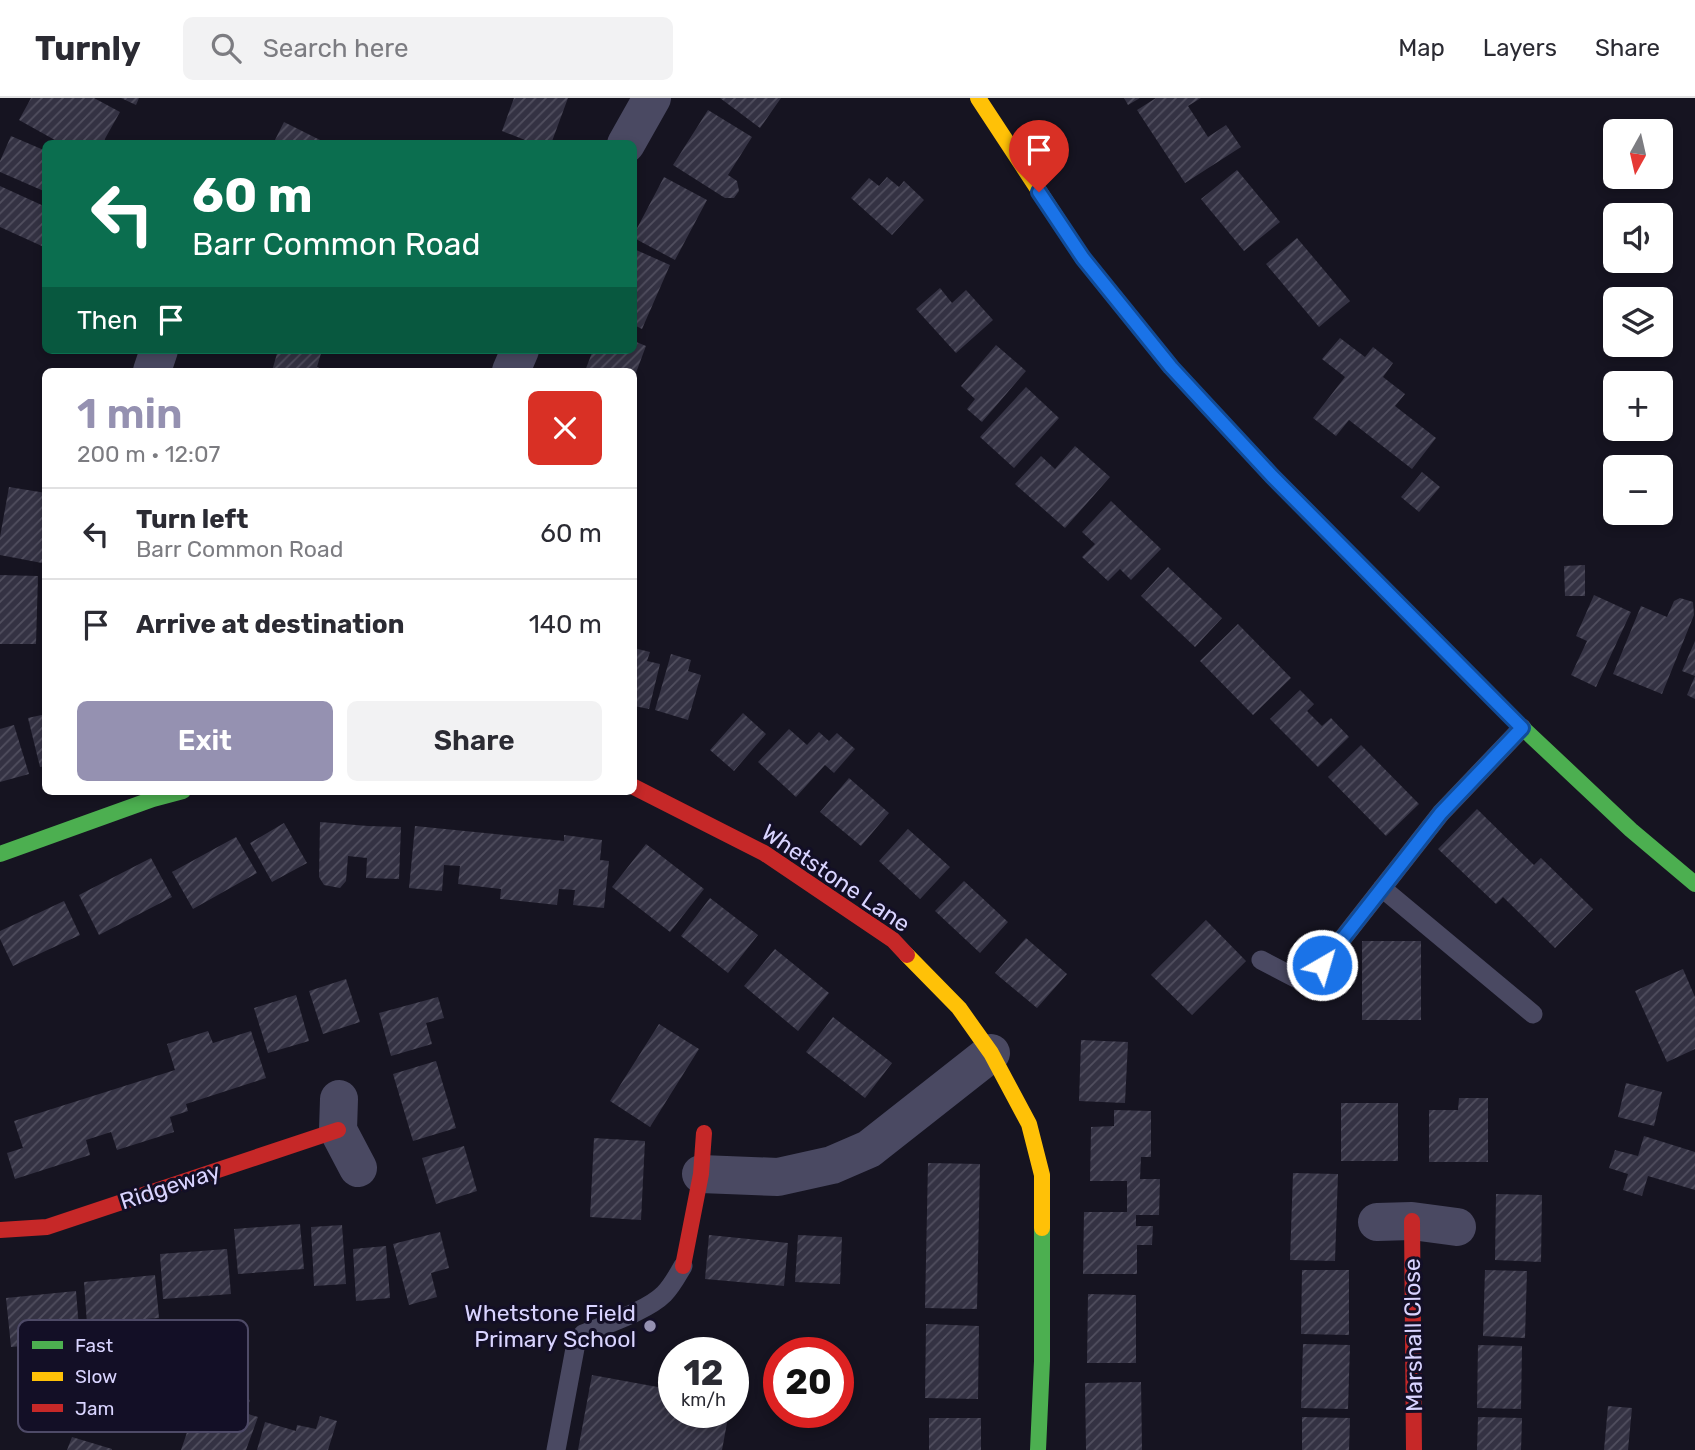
<!DOCTYPE html>
<meta charset="utf-8">
<style>
body{margin:0;font-family:Rubik,sans-serif;background:#f2f2f3;color:#2b2b33;height:100vh;display:flex;flex-direction:column;font-size:26px;white-space:nowrap}
*{box-sizing:border-box;margin:0}
p{font-size:23px;color:#7c7c81}
.icon{flex:none;width:38px;height:38px;fill:none;stroke:currentColor;stroke-width:2;stroke-linecap:round;stroke-linejoin:round}
.map{position:relative;flex:1;overflow:hidden}
.side{position:absolute;left:42px;top:270px;width:595px;height:427px;display:flex;flex-direction:column;background:#fff;border-radius:10px;box-shadow:0 4px 10px #0003}
.side>*{flex:none}
.hud{position:absolute;left:42px;top:42px;width:595px;height:214px;border-radius:10px;box-shadow:0 4px 10px #0003;background:#0b6e4f;color:#fff;overflow:hidden}
.needle{width:46px;rotate:188deg}
.fabs{position:absolute;left:1603px;top:21px;display:grid;gap:14px}
.fabs a{display:grid;place-items:center;width:70px;height:70px;border-radius:10px;background:#fff;box-shadow:0 4px 10px #0003;font-size:35px}
.speed{position:absolute;left:658px;top:1239px;display:flex;gap:14px;font-size:35px;font-weight:700;text-align:center}
.speed>*{display:grid;place-content:center;width:91px;height:91px;border-radius:50%;background:#fff;box-shadow:0 4px 10px #0003;line-height:1}
.speed small{font-size:18px;font-weight:400}
.speed .limit{border:10px solid #d22;background:#fff;color:#111}
.pin{position:absolute;display:grid;place-items:center;width:60px;height:60px;color:#fff;margin:-72px -30px;border-radius:50% 50% 50% 0;rotate:-45deg;box-shadow:0 0 7px #0007}
.pin .icon{rotate:45deg}
.me{position:absolute;width:77px;margin:-38px;rotate:38deg;stroke-linejoin:round;filter:drop-shadow(0 0 5px #0008)}
.turn{display:flex;align-items:center;gap:24px;height:147px;padding:0 35px;font-size:32px}
.turn .icon{width:91px;height:91px;stroke-width:2.5}
.turn b{display:block;font-size:49px;line-height:60px}
.then{display:flex;align-items:center;height:66px;padding:0 35px;background:#0003;gap:14px;font-size:26px}
.round{display:grid;place-items:center;flex:none;width:74px;height:74px;border-radius:10px;background:#f2f2f3}
.head{display:flex;align-items:center;justify-content:space-between;height:119px;padding:0 35px}
h1{font-size:42px;font-weight:600;line-height:52px;color:#9591b1}
.primary-button{display:flex;gap:14px;margin-top:auto;padding:14px 35px}
.primary-button a{flex:1;height:80px;border-radius:10px;background:#9591b1;color:#fff;font-size:28px;font-weight:600;line-height:80px;text-align:center}
.primary-button a+a{background:#f2f2f3;color:#2b2b33}
ul{padding:0;list-style:none}
li{display:flex;align-items:center;gap:21px;height:91px;padding:0 35px;border-top:2px solid #e1e1e2}
li div{flex:1}
li b{display:block;font-size:26px}
li em{font-style:normal}
header{display:flex;align-items:center;gap:42px;box-sizing:border-box;height:98px;padding:0 35px;background:#fff;border-bottom:2px solid #e1e1e2}
header strong{font-size:33px}
nav{display:flex;gap:38px;margin-inline-start:auto;font-size:24px}
.search{width:490px;height:63px;background:#f2f2f3;display:flex;align-items:center;gap:18px;box-sizing:border-box;padding:0 24px;border-radius:10px;color:#7c7c81;font-size:26px}
.map>svg:first-child{display:block}
.building{fill:url(#building-hatch)}
.lines{fill:none;stroke-linecap:round;stroke-linejoin:round}
.lane{stroke:#4a4962;stroke-width:19}
.street{stroke:#4a4962;stroke-width:38}
.fast{stroke:#4caf50;stroke-width:16}
.slow{stroke:#ffc107;stroke-width:16}
.jam{stroke:#c62828;stroke-width:16}
.route-casing{stroke:#114b97;stroke-width:18}
.route{stroke:#1a73e8;stroke-width:12}
.poi-dot{fill:#9591b1;stroke:#130f26;stroke-width:2.5}
.labels{text-anchor:middle;stroke-width:6;stroke-linejoin:round;paint-order:stroke}
.street-label{font-size:23px;fill:#d9d4ff;stroke:#130f26}
.poi-label{font-size:23px;fill:#d9d4ff;stroke:#130f26;text-anchor:end}
.key{fill:#130f26;stroke:#4e4a67;stroke-width:2}
.key-label{font-size:19px;fill:#d9d4ff}
</style>
<header>
<strong>Turnly</strong>
<div class="search"><svg class="icon" aria-label="search" viewBox="0 0 24 24"><circle cx="10" cy="10" r="6"/><path d="M15 15l6 6"/></svg>Search here</div>
<nav><a>Map</a><a>Layers</a><a>Share</a></nav>
</header>
<div class="map">
<svg width="1695" height="1352" viewBox="0 0 1695 1352">
<defs>
<pattern id="building-hatch" width="6" height="6" patternUnits="userSpaceOnUse" patternTransform="scale(1.75)"><rect width="6" height="6" fill="#343243"/><path d="M-1 1l2-2M0 6l6-6M5 7l2-2" fill="none" stroke="#514f5f"/></pattern>
</defs>
<rect width="100%" height="100%" fill="#161421"/>
<path class="building" d="M31 0H94L120 14 102 46H62L19 22Z
M121 0H139L136 7Z
M514 0H568L551 46H535L502 33Z
M720 0H781L760 30Z
M1124 0H1140L1128 7Z
M1156 0H1201L1188 8 1208 39 1226 27 1241 49 1185 85 1137 12Z
M708 12 752 39 728 77 737 83 739 93 734 100H725L673 67Z
M284 24 328 46H273Z
M11 38 46 53V94L0 74V63Z
M1237 72 1280 124 1244 153 1201 101Z
M664 79 707 102 675 162 634 140V136Z
M887 79 899 89 904 83 924 102 892 137 851 100 869 80 879 88Z
M0 88 46 109V144L44 149 0 129Z
M1297 140 1350 203 1319 229 1266 166Z
M634 151 670 167 642 231 634 227Z
M940 190 952 205 966 192 993 222 956 255 916 211Z
M1340 240 1365 259 1373 249 1393 265 1383 279 1405 296 1395 308 1436 340 1412 371 1349 322 1336 338 1313 320 1345 279 1322 261Z
M634 243 646 248 634 280V273H585L593 252H634Z
M996 247 1026 273 982 324 967 311 975 301 961 288Z
M278 252H322L317 269 327 273H272Z
M1026 289 1059 320 1014 370 980 339Z
M1075 348 1110 379 1065 430 1015 386 1041 358 1055 371Z
M1422 374 1440 389 1419 414 1401 399Z
M9 389 46 395V447L42 465 0 457V439Z
M1111 403 1161 451 1131 482 1120 471 1108 483 1082 459 1095 446 1082 434Z
M1585 467V498H1565L1564 468Z
M1168 469 1222 520 1195 549 1141 498Z
M0 477 38 478 36 546H0Z
M1594 497 1631 514 1596 589 1571 577 1587 543 1576 538Z
M1680 500 1693 504 1694 517 1662 596 1613 576 1641 508 1667 519 1674 503Z
M1238 526 1291 580 1253 617 1200 563Z
M1695 543V601L1687 597 1695 578 1682 573Z
M634 550 650 554 647 563 660 566 649 611 634 608Z
M671 556 691 562 688 573 701 577 688 622 655 612Z
M1300 592 1314 606 1307 613 1322 628 1331 620 1349 639 1318 669 1270 621Z
M743 615 766 636 734 673 710 652Z
M46 616V668L40 669 28 620Z
M14 627 29 676 0 684V631Z
M789 631 807 647 819 634 829 643 837 635 855 651 834 675 825 667 796 699 758 664Z
M1361 647 1419 706 1386 738 1328 679Z
M849 680 889 715 861 748 820 714Z
M1477 711 1534 767 1541 760 1593 811 1555 850 1503 799 1496 806 1438 751Z
M320 724 368 728 401 729 399 781 366 780 367 760 348 758 346 783 340 790 324 787 319 779Z
M284 725 307 765 272 784 250 745Z
M415 728 564 743V737L602 742 600 762 609 763 604 810 573 807 575 792 559 791 557 807 500 801 501 791 458 786 460 768 444 767 442 793 409 790Z
M908 731 950 769 920 801 879 763Z
M236 739 257 775 193 811 172 774Z
M646 746 704 791 670 834 612 789Z
M151 760 172 799 99 837 79 797Z
M964 783 1008 824 980 855 935 813Z
M710 800 758 837 728 875 681 838Z
M64 803 80 837 13 868 0 841V833Z
M1206 822 1246 863 1192 917 1151 877Z
M1026 840 1067 876 1037 910 995 875Z
M1362 843H1421V922H1362Z
M775 851 829 895 798 933 744 888Z
M1683 871 1695 899V951L1667 964 1635 893Z
M346 881 360 924 323 936 309 893Z
M296 897 309 943 268 955 254 910Z
M438 899 444 920 426 925 432 946 391 958 379 915Z
M833 919 892 965 865 1000 806 954Z
M659 926 699 951 650 1029 610 1003Z
M208 933 213 945 251 933 266 980 186 1006 188 1013 170 1019 174 1034 117 1052 111 1034 86 1042 90 1057 15 1081 7 1055 23 1050 14 1023 175 972 167 946Z
M1081 942 1128 944 1125 1005 1079 1003Z
M436 963 456 1030 413 1043 393 976Z
M1626 985 1662 994 1654 1028 1618 1019Z
M1459 1000H1488V1064H1429V1012H1458Z
M1341 1005H1398V1063H1341Z
M1114 1012 1151 1013V1059H1141L1140 1081H1160L1159 1117H1136V1128H1153L1152 1147H1137V1176H1083L1084 1114H1127V1083H1090L1091 1029 1114 1028Z
M1644 1038 1695 1054V1092L1648 1078 1642 1098 1623 1092 1628 1076 1609 1070 1615 1052 1638 1058Z
M594 1040 645 1043 641 1122 590 1119Z
M464 1048 477 1093 436 1106 422 1060Z
M928 1065 980 1066 977 1211 925 1210Z
M1293 1075 1338 1076 1335 1163 1290 1162Z
M1496 1096 1542 1097 1541 1164 1495 1162Z
M300 1126 304 1171 238 1176 234 1131Z
M342 1127 346 1186 314 1188 311 1129Z
M440 1134 449 1170 431 1175 437 1199 409 1207 393 1146Z
M709 1137 788 1145 784 1188 705 1181Z
M798 1137 842 1139 840 1186 795 1184Z
M386 1148 390 1200 356 1203 353 1151Z
M227 1151 231 1196 163 1201 160 1156Z
M1302 1172H1349V1237L1301 1236Z
M1485 1172 1527 1173 1525 1240 1483 1238Z
M155 1177 159 1220 87 1226 84 1184Z
M76 1193 80 1243 11 1249 6 1200Z
M1088 1196 1136 1197V1265H1087Z
M926 1226 979 1228 978 1301 925 1300Z
M1303 1246 1350 1247 1348 1311 1301 1310Z
M1478 1247 1522 1248 1521 1311 1477 1310Z
M592 1277 674 1292V1314H729L722 1352H578Z
M1141 1284 1142 1352H1086L1085 1285Z
M232 1296 250 1302 245 1315 258 1319 246 1352H181L199 1299 206 1297 214 1299 219 1307 215 1317 223 1320Z
M1608 1308 1632 1310 1628 1352H1604Z
M320 1318 337 1323 328 1352H257L265 1324 296 1333 297 1327 316 1331Z
M1302 1319 1350 1320 1349 1352H1302Z
M1478 1319 1522 1320 1521 1352H1477Z
M929 1320H981V1352H929Z
M72 1339 112 1351V1352H67Z"/>
<g class="lines">
<path class="lane" d="M1382 790 1533 916
M1261 862 1307 886 1441 715 1522 630
M556 1352 576 1245 583 1236C606 1226 647 1213 664 1196 672 1188 677 1178 683 1168"/>
<path class="street" d="M626 46 652 0
M152 273 159 252
M511 273 520 252
M339 1001 338 1032 358 1070
M701 1076 778 1079 832 1067 869 1051 991 955
M1377 1124 1412 1123 1457 1129"/>
<path class="fast" d="M1509 617 1631 732 1695 786
M0 756 153 701 183 693
M1038 1352 1042 1263V1130"/>
<path class="slow" d="M978 0 1083 160 1171 269 1272 378 1309 415
M907 857 959 910 991 955 1029 1026 1042 1077V1130"/>
<path class="jam" d="M1309 415 1509 617
M634 689 764 755 893 842 907 857
M1412 1123 1414 1352
M0 1132 47 1129 338 1032
M683 1168 701 1076 704 1035"/>
</g>
<g class="lines">
<g class="route-casing">
<path id="route" d="M1039 94 1083 160 1171 269 1272 378 1522 630 1441 715 1322 867"/>
</g>
<use href="#route" class="route"/>
</g>
<circle class="poi-dot" cx="650" cy="1228" r="7"/>
<g class="labels">
<g class="street-label">
<text transform="translate(836 780) rotate(34)" y="8">Whetstone Lane</text>
<text transform="translate(170 1088) rotate(-18)" y="8">Ridgeway</text>
<text transform="translate(1413 1237) rotate(-91)" y="8">Marshall Close</text>
</g>
<g class="poi-label">
<text x="636" y="1223">Whetstone Field<tspan x="636" dy="26">Primary School</tspan></text>
</g>
</g>
<rect x="18" y="1222" width="230" height="112" rx="10" class="key"/>
<rect x="32" y="1243" width="31" height="8" fill="#4caf50"/>
<rect x="32" y="1274" width="31" height="9" fill="#ffc107"/>
<rect x="32" y="1306" width="31" height="8" fill="#c62828"/>
<g class="key-label">
<text x="75" y="1254">Fast</text>
<text x="75" y="1285">Slow</text>
<text x="75" y="1317">Jam</text>
</g>
</svg>
<div class="fabs">
<a><svg class="needle" viewBox="-14 -14 28 28"><path d="M0-13l5 13h-10z" fill="#e53935"/><path d="M0 13l5-13h-10z" fill="#7c7c81"/></svg></a>
<a><svg class="icon" aria-label="sound" viewBox="0 0 24 24"><path d="M4 9h4l5-4v14l-5-4H4zM17 9q2 3 0 6"/></svg></a>
<a><svg class="icon" aria-label="layers" viewBox="0 0 24 24"><path d="M12 4l9 5-9 5-9-5zM3 14l9 5 9-5"/></svg></a>
<a>+</a>
<a>−</a>
</div>
<div class="speed"><div>12<small>km/h</small></div><div class="limit">20</div></div>
<div class="pin" style="left:1039px;top:94px;background:#d93025"><svg class="icon" aria-label="arrive" viewBox="0 0 24 24"><path d="M6 21V4h12l-3 4 3 4H6"/></svg></div>
<svg class="me" style="left:1322px;top:867px" viewBox="-20 -20 40 40"><circle r="17" fill="#1a73e8" stroke="#fff" stroke-width="3"/><path d="M0-11L8 9 0 5-8 9z" fill="#fff"/></svg>
<div class="hud">
<div class="turn"><svg class="icon" aria-label="left" viewBox="0 0 24 24"><path d="M17 20v-9H6M10 6l-5 5 5 5"/></svg><div><b>60 m</b>Barr Common Road</div></div>
<div class="then">Then<svg class="icon" aria-label="arrive" viewBox="0 0 24 24"><path d="M6 21V4h12l-3 4 3 4H6"/></svg></div>
</div>
<section class="side">
<div class="head"><div><h1>1 min</h1><p>200 m · 12:07</p></div><a class="round" style="background:#d93025;color:#fff"><svg class="icon" aria-label="close" viewBox="0 0 24 24"><path d="M6 6l12 12M18 6L6 18"/></svg></a></div>
<ul>
<li><svg class="icon" aria-label="left" viewBox="0 0 24 24"><path d="M17 20v-9H6M10 6l-5 5 5 5"/></svg><div><b>Turn left</b><p>Barr Common Road</p></div><em>60 m</em></li>
<li><svg class="icon" aria-label="arrive" viewBox="0 0 24 24"><path d="M6 21V4h12l-3 4 3 4H6"/></svg><div><b>Arrive at destination</b></div><em>140 m</em></li>
</ul>
<div class="primary-button"><a>Exit</a><a>Share</a></div>
</section>
</div>
